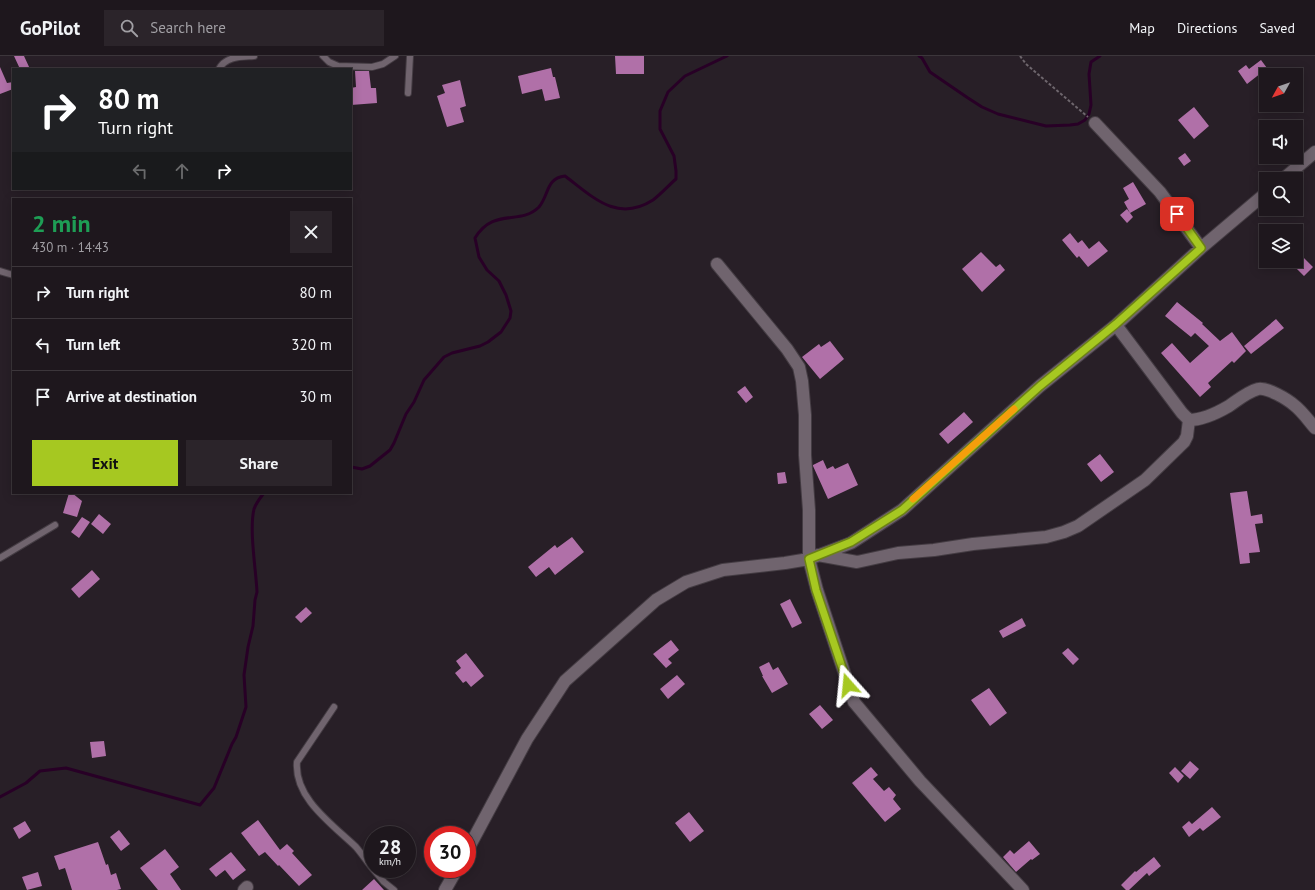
<!DOCTYPE html>
<meta charset="utf-8">
<style>
body{margin:0;font-family:"PT Sans",sans-serif;background:#2b242a;color:#f1f3f6;height:100vh;display:flex;flex-direction:column;font-size:15px;white-space:nowrap}
*{box-sizing:border-box;margin:0}
p{font-size:13px;color:#a19fa4}
.icon{flex:none;width:22px;height:22px;fill:none;stroke:currentColor;stroke-width:2;stroke-linecap:round;stroke-linejoin:round}
.map{position:relative;flex:1;overflow:hidden}
.side{position:absolute;left:12px;top:142px;width:340px;height:296px;display:flex;flex-direction:column;background:#1e171d;border-radius:0px;box-shadow:0 2px 10px #0003,0 0 0 1px #3c363b}
.side>*{flex:none}
.hud{position:absolute;left:12px;top:12px;width:340px;height:122px;border-radius:0px;box-shadow:0 2px 10px #0003,0 0 0 1px #3c363b;background:#202124;color:#fff;overflow:hidden}
.needle{width:26px;rotate:230deg}
.fabs{position:absolute;left:1259px;top:12px;display:grid;gap:8px}
.fabs a{display:grid;place-items:center;width:44px;height:44px;border-radius:0px;background:#1e171d;box-shadow:0 2px 10px #0003,0 0 0 1px #3c363b;font-size:20px}
.speed{position:absolute;left:364px;top:770px;display:flex;gap:8px;font-size:20px;font-weight:700;text-align:center}
.speed>*{display:grid;place-content:center;width:52px;height:52px;border-radius:50%;background:#1e171d;box-shadow:0 2px 10px #0003,0 0 0 1px #3c363b;line-height:1}
.speed small{font-size:10px;font-weight:400}
.speed .limit{border:6px solid #d22;background:#fff;color:#111}
.pin{position:absolute;display:grid;place-items:center;width:34px;height:34px;color:#fff;margin:-17px;border-radius:8px;box-shadow:0 2px 6px #0006}
.me{position:absolute;width:44px;margin:-22px;rotate:342deg;stroke-linejoin:round;filter:drop-shadow(0 0 3px #0008)}
.turn{display:flex;align-items:center;gap:14px;height:84px;padding:0 20px;font-size:18px}
.turn .icon{width:52px;height:52px;stroke-width:2.5}
.turn b{display:block;font-size:28px;line-height:34px}
.lanes{display:flex;align-items:center;height:38px;padding:0 20px;background:#0003;justify-content:center;gap:20px;direction:ltr}
.lanes .off{opacity:.35}
.round{display:grid;place-items:center;flex:none;width:42px;height:42px;border-radius:0px;background:#2b242a}
.headline{display:flex;align-items:center;justify-content:space-between;height:68px;padding:0 20px}
h1{font-size:24px;font-weight:800;line-height:30px;color:#1e9e55}
.action{display:flex;gap:8px;margin-top:auto;padding:8px 20px}
.action a{flex:1;height:46px;border-radius:0px;background:#a6c821;color:#111;font-size:16px;font-weight:800;line-height:46px;text-align:center}
.action a+a{background:#2b242a;color:#f1f3f6}
ul{padding:0;list-style:none}
li{display:flex;align-items:center;gap:12px;height:52px;padding:0 20px;border-top:1px solid #3c363b}
li div{flex:1}
li b{display:block;font-size:15px}
li em{font-style:normal}
header{display:flex;align-items:center;gap:24px;box-sizing:border-box;height:56px;padding:0 20px;background:#1e171d;border-bottom:1px solid #3c363b}
header strong{font-size:19px}
nav{display:flex;gap:22px;margin-inline-start:auto;font-size:14px}
.search{width:280px;height:36px;background:#2b242a;display:flex;align-items:center;gap:10px;box-sizing:border-box;padding:0 14px;border-radius:0px;color:#a19fa4;font-size:15px}
.map>svg:first-child{display:block}
.lines{fill:none;stroke-linecap:round;stroke-linejoin:round}
.stream{stroke:#280026;stroke-width:3}
.building{fill:#b070a8}
.lane-casing{stroke:#443c43;stroke-width:8}
.street-casing{stroke:#443c43;stroke-width:14}
.path{stroke:#6e666d;stroke-width:2;stroke-dasharray:3 2;stroke-linecap:butt}
.lane{stroke:#70646e;stroke-width:6}
.street{stroke:#70646e;stroke-width:12}
.route-casing{stroke:#6c8215;stroke-width:10}
.route{stroke:#a6c821;stroke-width:7}
.slow{stroke:#f59e0b;stroke-width:7}
</style>
<header>
<strong>GoPilot</strong>
<div class="search"><svg class="icon" aria-label="search" viewBox="0 0 24 24"><circle cx="10" cy="10" r="6"/><path d="M15 15l6 6"/></svg>Search here</div>
<nav><a>Map</a><a>Directions</a><a>Saved</a></nav>
</header>
<div class="map">
<svg width="1315" height="834" viewBox="0 0 1315 834">
<rect width="100%" height="100%" fill="#281f27"/>
<g class="lines">
<path class="stream" d="M919 0 922 2 930 16 968 42 982 51 998 58 1046 70 1070 69 1078 68 1085 64 1089 58 1091 49 1089 18 1091 6 1100 0
M351 411 362 413 370 410 390 394 394 387 406 358 414 346 424 324 444 301 452 297 480 290 488 286 501 276 510 262 511 255 506 239 499 225 487 214 479 201 475 182C494 151 520 170 539 151 549 139 546 122 565 120 593 141 617 167 653 144 661 138 668 130 676 123V115L674 100 660 73V55L668 36 685 20 727 0
M0 741 26 727 40 715 66 712 200 749 214 732 232 688 236 681 246 651 244 619 248 591 253 570 255 544 257 536C256 514 249 474 254 453 256 447 260 442 264 437"/>
</g>
<path class="building" d="M14 0H24L30 13H20Z
M615 0H644V18H616Z
M1261 4 1270 16 1264 21 1261 17 1247 28 1238 15 1246 9 1249 13Z
M0 11 7 27 13 26V33L0 38Z
M551 12 553 21H555L560 42 545 45 542 33 522 38 518 20Z
M355 15H369L371 32H376L377 47 351 49V32L356 31Z
M460 24 466 50 460 52 464 66 447 71 437 40 445 37 442 29Z
M1194 51 1209 70 1194 83 1178 64Z
M1185 97 1191 105 1184 110 1178 102Z
M1133 126 1146 148 1130 157 1124 146 1129 143 1123 132Z
M1127 153 1133 161 1127 167 1120 159Z
M1070 177 1078 187 1082 184 1089 193 1099 185 1108 195 1088 211 1079 200 1077 202 1062 184Z
M981 196 996 211 1000 208 1005 214 982 236 962 213Z
M1300 198 1313 211 1304 220 1291 207 1296 205V202Z
M1177 246 1203 267 1202 268 1220 285 1232 276 1246 295 1234 307 1232 305 1208 327 1211 331 1200 341 1161 297 1172 287 1190 307 1209 290 1195 277 1191 281 1165 260Z
M1276 263 1284 272 1251 298 1244 290Z
M830 285 844 303 820 323 802 301 819 288 821 291Z
M745 330 753 341 746 347 737 336Z
M964 356 973 366 948 388 939 378Z
M1100 398 1114 416 1101 426 1087 408Z
M823 404 827 413 833 410 835 413 848 407 858 429 828 443 813 410V409Z
M785 416 787 427 778 428 777 417Z
M1247 435 1251 460 1262 458 1263 467 1255 468 1260 496 1249 497 1250 507 1240 508 1230 437Z
M69 437H72L82 445 77 461 63 457Z
M99 458 111 468 103 478 91 468Z
M82 461 90 466 79 482 71 476Z
M572 481 584 496 555 519 549 511 536 521 528 511 555 489 557 492Z
M92 514 100 523 79 542 71 533Z
M790 543 802 567 792 572 780 548Z
M306 551 312 557 301 567 295 561Z
M1022 562 1026 570 1003 582 999 575Z
M671 584 679 594 668 603 672 607 666 612 653 598Z
M1068 592 1079 603 1073 609 1062 597Z
M466 597 484 620 471 631 466 625 463 627 455 617 461 612 456 605Z
M769 606 773 614 778 611 788 628 772 637 762 620H763L759 611Z
M677 619 685 628 668 643 660 633Z
M989 632 1007 657 990 670 971 644Z
M820 649 833 664 822 673 809 658Z
M104 685 106 700 92 702 90 686Z
M1190 705 1199 713 1190 723 1181 715Z
M871 711 878 719 873 723 884 735 889 731 896 739 893 743 901 753 885 766 852 727Z
M1175 711 1184 720 1178 727 1169 717Z
M1212 751 1221 761 1203 775 1200 772 1189 781 1182 771 1189 765 1192 768Z
M689 756 704 775 690 786 675 767Z
M258 764 280 794 287 788 294 795 292 797 312 819 299 830 279 809 278 810 265 796 259 800 241 777Z
M25 765 31 775 19 783 13 772Z
M119 774 130 788 121 795 110 781Z
M1029 785 1040 798 1032 804 1031 803 1016 816 1003 801 1010 794 1014 798Z
M98 786 106 809 108 808 111 819 116 817 121 833 117 834H72L65 812 59 814 54 800Z
M165 793 179 811 170 818 181 834H158L140 812Z
M231 796 246 814 233 824 225 814 216 821 209 813Z
M1154 801 1161 810 1149 820 1147 817 1129 834H1126L1121 829 1135 815 1136 816Z
M38 816 42 830 27 834 22 821Z
M374 823 384 834H362Z"/>
<g class="lines">
<g class="lane-casing">
<path id="lane" d="M323 0 329 6 338 10 372 11 383 8 395 0
M219 13C226 0 241 1 254 0
M408 37 410 0
M0 215 13 219
M0 502 55 469
M334 651 297 706C294 742 332 768 356 791 362 798 367 806 373 813
M373 813 384 826 394 834"/>
</g>
<g class="street-casing">
<path id="street" d="M1095 67 1160 136 1201 192
M1283 123 1315 96
M717 208 787 293 799 311 802 325 805 359V399L809 454V503L817 534 854 646 920 725 1023 834
M1116 269 1182 357 1189 364C1203 364 1217 357 1229 350 1238 344 1247 336 1258 333 1267 331 1287 343 1294 349 1302 355 1308 364 1315 372
M818 499 857 506 898 497 934 494 973 488 1046 481 1064 476 1078 470 1145 424 1184 386 1187 380 1189 364
M467 795 527 683 565 625 656 544 686 526 723 514 785 507 809 503 851 487 902 454 1040 330 1116 269 1201 192 1266 137
M244 834 247 831
M445 834 457 813"/>
</g>
<path class="path" d="M1020 0 1026 8 1088 61"/>
<use href="#lane" class="lane"/>
<use href="#street" class="street"/>
</g>
<g class="lines">
<g class="route-casing">
<path id="route" d="M848 629 816 534 809 503 851 486 902 454 1040 330 1116 268 1201 192 1177 158"/>
</g>
<use href="#route" class="route"/>
<path class="slow" d="M913 443 1014 353"/>
</g>
</svg>
<div class="fabs">
<a><svg class="needle" viewBox="-14 -14 28 28"><path d="M0-13l5 13h-10z" fill="#e53935"/><path d="M0 13l5-13h-10z" fill="#a19fa4"/></svg></a>
<a><svg class="icon" aria-label="sound" viewBox="0 0 24 24"><path d="M4 9h4l5-4v14l-5-4H4zM17 9q2 3 0 6"/></svg></a>
<a><svg class="icon" aria-label="search" viewBox="0 0 24 24"><circle cx="10" cy="10" r="6"/><path d="M15 15l6 6"/></svg></a>
<a><svg class="icon" aria-label="layers" viewBox="0 0 24 24"><path d="M12 4l9 5-9 5-9-5zM3 14l9 5 9-5"/></svg></a>
</div>
<div class="speed"><div>28<small>km/h</small></div><div class="limit">30</div></div>
<div class="pin" style="left:1177px;top:158px;background:#d93025"><svg class="icon" aria-label="arrive" viewBox="0 0 24 24"><path d="M6 21V4h12l-3 4 3 4H6"/></svg></div>
<svg class="me" style="left:848px;top:629px" viewBox="-20 -20 40 40"><path d="M0-17L14 15 0 8-14 15z" fill="#a6c821" stroke="#fff" stroke-width="4"/></svg>
<div class="hud">
<div class="turn"><svg class="icon" aria-label="right" viewBox="0 0 24 24"><path d="M7 20v-9h11M14 6l5 5-5 5"/></svg><div><b>80 m</b>Turn right</div></div>
<div class="lanes"><svg class="icon off" aria-label="left" viewBox="0 0 24 24"><path d="M17 20v-9H6M10 6l-5 5 5 5"/></svg><svg class="icon off" aria-label="ahead" viewBox="0 0 24 24"><path d="M12 20V5M6 11l6-6 6 6"/></svg><svg class="icon" aria-label="right" viewBox="0 0 24 24"><path d="M7 20v-9h11M14 6l5 5-5 5"/></svg></div>
</div>
<section class="side">
<div class="headline"><div><h1>2 min</h1><p>430 m · 14:43</p></div><a class="round"><svg class="icon" aria-label="close" viewBox="0 0 24 24"><path d="M6 6l12 12M18 6L6 18"/></svg></a></div>
<ul>
<li><svg class="icon" aria-label="right" viewBox="0 0 24 24"><path d="M7 20v-9h11M14 6l5 5-5 5"/></svg><div><b>Turn right</b></div><em>80 m</em></li>
<li><svg class="icon" aria-label="left" viewBox="0 0 24 24"><path d="M17 20v-9H6M10 6l-5 5 5 5"/></svg><div><b>Turn left</b></div><em>320 m</em></li>
<li><svg class="icon" aria-label="arrive" viewBox="0 0 24 24"><path d="M6 21V4h12l-3 4 3 4H6"/></svg><div><b>Arrive at destination</b></div><em>30 m</em></li>
</ul>
<div class="action"><a>Exit</a><a>Share</a></div>
</section>
</div>
